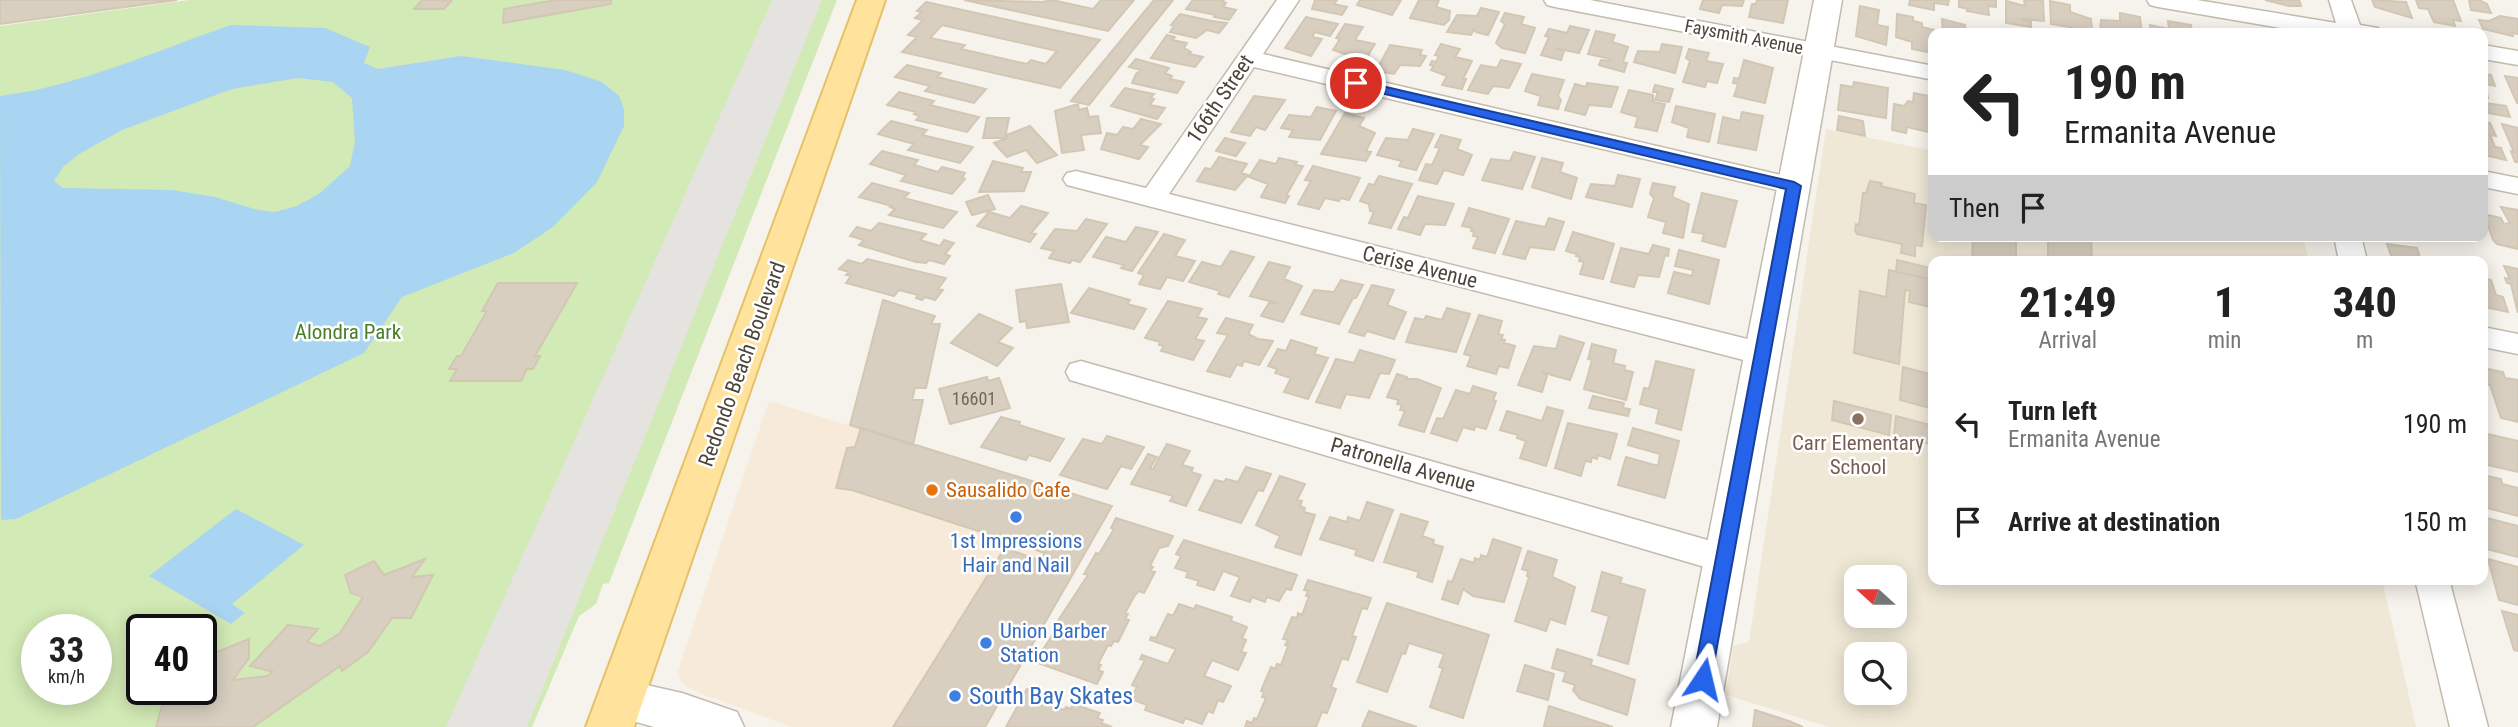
<!DOCTYPE html>
<style>
body{margin:0;font-family:"Roboto Condensed",sans-serif;background:#f2f2f2;color:#222;height:100vh;display:flex;flex-direction:column;font-size:26px;white-space:nowrap}
*{box-sizing:border-box;margin:0}
p{font-size:23px;color:#767676}
.icon{flex:none;width:38px;height:38px;fill:none;stroke:currentColor;stroke-width:2;stroke-linecap:round;stroke-linejoin:round}
.map{position:relative;flex:1;overflow:hidden}
.details{position:absolute;left:1928px;top:256px;width:560px;height:329px;display:flex;flex-direction:column;background:#fff;border-radius:14px;box-shadow:0 4px 18px #0003}
.details>*{flex:none}
.guide{position:absolute;left:1928px;top:28px;width:560px;height:214px;border-radius:14px;box-shadow:0 4px 18px #0003;background:#fff;color:#222;overflow:hidden}
.needle{width:46px;rotate:291deg}
.buttons{position:absolute;left:1844px;top:565px;display:grid;gap:14px}
.buttons a{display:grid;place-items:center;width:63px;height:63px;border-radius:14px;background:#fff;box-shadow:0 4px 18px #0003;font-size:35px}
.speed{position:absolute;left:21px;top:614px;display:flex;gap:14px;font-size:35px;font-weight:700;text-align:center}
.speed>*{display:grid;place-content:center;width:91px;height:91px;border-radius:50%;background:#fff;box-shadow:0 4px 18px #0003;line-height:1}
.speed small{font-size:18px;font-weight:400}
.speed .limit{border:4px solid #111;border-radius:10px;background:#fff;color:#111}
.pin{position:absolute;display:grid;place-items:center;width:60px;height:60px;color:#fff;margin:-30px;border:4px solid #fff;border-radius:50%;box-shadow:0 2px 7px #0007}
.me{position:absolute;width:77px;margin:-38px;rotate:10deg;stroke-linejoin:round;filter:drop-shadow(0 0 5px #0008)}
.turn{display:flex;align-items:center;gap:24px;height:147px;padding:0 21px;font-size:32px}
.turn .icon{width:91px;height:91px;stroke-width:2.5}
.turn b{display:block;font-size:49px;line-height:60px}
.then{display:flex;align-items:center;height:66px;padding:0 21px;background:#0003;gap:14px;font-size:26px}
.eta{display:flex;justify-content:space-evenly;align-items:center;height:119px;text-align:center}
.eta b{font-size:42px;font-weight:800;line-height:49px}
ul{padding:0;list-style:none}
li{display:flex;align-items:center;gap:21px;height:98px;padding:0 21px}
li div{flex:1}
li b{display:block;font-size:26px}
li em{font-style:normal}
.map>svg:first-child{display:block}
.commercial{fill:#f7ead8}
.education{fill:#efe8d6;fill-rule:evenodd}
.green{fill:#d2eab5;fill-rule:evenodd}
.parking{fill:#e5e3e0}
.water{fill:#a9d4f2;fill-rule:evenodd}
.building{fill:#d8cfc1;stroke:#d3c7b4;stroke-width:2;fill-rule:evenodd}
.lines{fill:none;stroke-linecap:round;stroke-linejoin:round}
.minor-casing{stroke:#c2bbae;stroke-width:3}
.tertiary-casing{stroke:#c2bbae;stroke-width:3}
.primary-casing{stroke:#e6c16a;stroke-width:4}
.minor{fill:#fff;fill-rule:evenodd}
.tertiary{fill:#fff;fill-rule:evenodd}
.primary{fill:#ffe39c;fill-rule:evenodd}
.route{fill:#2563eb;stroke:#184099;stroke-width:2}
.education-dot{fill:#8d6e63;stroke:#fff;stroke-width:2.5}
.food-dot{fill:#e8710a;stroke:#fff;stroke-width:2.5}
.shop-dot{fill:#3f7fe0;stroke:#fff;stroke-width:2.5}
.labels{text-anchor:middle;stroke-width:5;stroke-linejoin:round;paint-order:stroke}
.far-street-label{font-size:18px;fill:#4b4439;stroke:#fff}
.number-label{font-size:18px;fill:#6e675b}
.street-label{font-size:21px;fill:#4b4439;stroke:#fff}
.park-label{font-size:21px;fill:#4a7f2a;stroke:#fff}
.education-label{font-size:21px;fill:#785e54;stroke:#fff}
.food-label{font-size:21px;fill:#c56008;stroke:#fff;text-anchor:start}
.shop-label{font-size:21px;fill:#366cbe;stroke:#fff}
.near-shop-label{font-size:24px;fill:#366cbe;stroke:#fff;text-anchor:start}
</style>
<div class="map">
<svg width="2518" height="727" viewBox="0 0 2518 727">
<rect width="100%" height="100%" fill="#f6f3ec"/>
<path class="commercial" d="M769 401 1112 506 985 727H792L692 690 681 682 678 671Z"/>
<path class="education" d="M1826 129 1934 151V236H2303L2309 261H1934V579H2382L2416 727H1829L1726 695 1733 646 1749 642ZM1857 578H1895V616H1857ZM1857 654H1895V693H1857Z"/>
<path class="green" d="M189 0H837L609 583 603 584 596 604 579 616 532 727H0V26ZM37 630H96V690H37ZM142 630H201V690H142Z"/>
<path class="parking" d="M772 0H822L527 727H446Z"/>
<path class="water" d="M231 25 325 28 370 47 364 63 378 69 461 56 565 70 602 82 619 96 624 109V126L597 182 553 227 514 253 402 297 364 353 16 519 1 520 0 96C80 86 155 51 231 25ZM298 78 333 82 352 98 355 141 350 166 319 194 297 206 275 212 258 210 215 197 172 190 63 188 54 181 63 167 79 154 122 130 232 89Z
M236 509 304 545 232 604 245 613 231 624 149 576Z"/>
<path class="building" d="M0 0H177L0 24Z
M422 0H452L444 9H414Z
M556 0H611V4L503 23 504 9Z
M964 0 1042 2 1052 0 1093 9 1101 0H1134L1108 31Z
M1154 0H1173L1089 105 1071 101Z
M1193 0H1224L1223 2 1226 3 1223 7 1236 10 1229 20 1214 17 1216 15 1186 9Z
M1315 0H1337L1334 4 1347 7 1342 15 1312 9Z
M1360 0H1401L1392 15 1357 5Z
M1419 0H1439L1436 7 1450 11 1449 20 1444 25 1410 18Z
M1703 0H1744L1742 6 1722 5 1719 13 1700 9Z
M1757 0H1788L1783 23 1749 17 1752 4H1756Z
M1910 0H1949L1948 5 1934 3V10L1909 5Z
M1959 0H1996V7L1988 6 1989 15 1967 11 1968 9 1959 7Z
M2024 0H2043L2044 21 2021 19 2031 22V27L2006 23V1L2025 6Z
M2265 0H2299L2301 6H2289Z
M2372 0 2406 2 2412 18 2375 7Z
M2416 0H2453L2461 21 2453 20 2455 26 2434 22 2428 9 2419 8Z
M2469 0H2479L2487 4 2491 13 2471 10Z
M2050 1 2070 5V12L2091 19 2092 31 2051 24Z
M926 2 1100 40 1060 88 902 52 917 37 908 35 923 20 915 18 922 12 917 11ZM942 25 1057 51 1046 64 1031 60 1027 64 961 49 965 45 930 38Z
M1860 6 1879 10 1877 25 1888 27 1886 45 1856 36Z
M1481 8 1499 12 1488 35 1476 32 1474 29 1471 35 1447 32 1457 15 1477 16Z
M1505 13 1524 17 1521 24 1535 28 1525 53 1502 48 1496 43 1505 24 1501 21Z
M2120 13 2140 17 2142 33H2100L2101 20 2120 21Z
M1180 14 1212 21 1227 23 1219 33 1207 30 1196 38 1170 32 1174 26 1171 25Z
M1897 14 1913 17V21L1922 23V27L1934 30 1932 53 1912 49V42L1896 37Z
M2500 16 2518 19V34L2512 33 2513 36 2483 29 2479 20 2489 21Z
M1306 17 1338 24 1330 36 1315 32 1312 37 1322 39 1311 56 1285 48Z
M1942 19 1965 25V32L1970 33H1943Z
M2168 21 2191 25 2192 33H2151L2150 25 2169 29Z
M1345 24 1363 27 1355 40 1375 44 1361 67 1343 63 1348 55 1333 50 1340 39 1336 38Z
M1570 26 1589 30 1579 53 1555 48 1564 51 1561 60 1541 55 1549 37 1545 36 1549 29 1567 33Z
M1596 31 1615 35 1612 42 1628 47 1623 62 1627 63 1624 72 1599 65 1601 60 1610 61 1611 59 1588 54Z
M1167 35 1175 37 1172 40 1187 43 1184 48 1191 52 1189 54 1203 57 1195 67 1151 58Z
M1441 44 1460 49 1455 57 1472 61 1463 79H1466L1462 89 1442 85 1447 76 1431 70 1434 66 1430 65 1432 61 1436 62 1439 56 1435 55Z
M1662 44 1682 47 1675 73 1634 62 1638 51 1660 52Z
M1390 45 1422 50 1420 55 1426 56 1420 66 1400 65 1394 74 1376 71Z
M1689 49 1709 53 1706 61 1723 64 1717 83 1707 81 1705 87 1683 82 1690 61 1686 58Z
M1136 59 1169 68 1165 73 1172 76 1170 79 1184 82 1177 93 1132 83 1136 74 1141 70 1129 67Z
M1501 60 1521 64 1509 88 1493 86 1488 94 1468 90 1481 65 1497 68Z
M1744 60 1773 68 1765 103 1734 96 1738 84 1733 83 1734 78 1739 79Z
M907 65 941 73 937 77 986 89 974 103 925 91 930 86 895 77Z
M1532 74 1564 80 1558 96 1561 100 1558 109 1538 105 1541 96 1525 91Z
M2483 74 2491 75 2495 86 2485 84 2488 98 2483 97Z
M2505 76 2518 78V103H2517Z
M1854 82 1888 88 1886 118 1838 110 1841 85 1853 87Z
M1587 83 1618 87 1611 107 1589 105 1585 115 1565 110 1575 84 1586 87Z
M1655 85 1673 89 1669 102 1655 100 1658 92H1653Z
M1125 88 1154 94 1150 98 1154 99 1150 105 1165 108 1157 119 1111 106Z
M1629 90 1653 95V102L1665 104 1657 131 1635 127 1638 117 1621 112Z
M899 92 934 101 930 105 979 117 967 132 916 120 920 116 914 114 916 112 887 105Z
M1914 93 1934 97 1933 133 1907 127 1906 133 1892 130 1894 104 1904 106 1908 101 1913 102Z
M1254 96 1285 100 1265 130 1256 127 1250 136 1231 132Z
M2485 103 2506 106 2510 117 2489 113Z
M1078 104 1079 110 1087 108 1089 117 1098 116 1101 133 1081 135 1084 150 1062 153 1055 111Z
M1676 106 1715 114 1709 142 1687 137 1689 128 1672 122Z
M1317 107 1336 111 1320 140 1289 137 1293 130 1281 128 1289 115 1311 117Z
M1742 112 1763 116 1756 150 1718 143 1723 117 1740 121Z
M1345 113 1364 118 1359 126 1375 133 1366 151 1371 152 1366 161 1321 154Z
M1839 116 1863 121 1865 136 1837 130Z
M987 118H1009L1005 138H983Z
M1141 119 1161 124 1140 145 1148 147 1139 159 1101 149 1107 133 1117 135 1123 127 1133 129Z
M891 121 927 130 922 135 973 147 960 163 908 150 914 144 878 134Z
M2483 122 2490 123 2496 136 2490 135 2495 147 2501 148 2506 160 2484 155Z
M2502 124 2518 128V162H2515L2511 151 2514 152Z
M1030 126 1057 155 1037 163 1026 150 1007 157 994 143 1008 138 1006 135Z
M1413 129 1434 134 1416 170 1399 166 1402 161 1377 155 1386 138 1408 140Z
M1441 135 1461 140 1457 149 1472 155 1463 175 1444 170 1437 184 1419 180 1426 164 1432 165 1440 148 1435 147Z
M1225 138 1245 143 1236 156 1216 151Z
M882 151 918 160 914 165 938 172 942 167 965 173 962 178 965 179 952 194 901 181 906 175 870 164Z
M1514 152 1535 157 1522 189 1482 180 1491 159 1510 161Z
M1219 157 1247 164 1241 173 1248 175 1235 190 1197 181 1205 168 1211 169Z
M1279 158 1297 162 1295 165 1303 166 1286 196H1289L1285 203 1261 197 1268 184 1249 177 1260 160 1276 164Z
M1542 158 1563 163 1560 172 1577 178 1571 199 1532 187Z
M993 161 1023 168 1021 172H1031L1024 191 979 192Z
M1313 166 1360 178 1349 200 1340 198 1339 201 1325 198 1319 209 1298 204 1311 181 1305 180Z
M1618 175 1640 179 1632 207 1586 197 1591 184 1615 186Z
M1379 176 1412 184 1391 228 1369 223 1374 212 1370 211 1369 204 1360 201 1369 184 1374 185Z
M1870 181 1882 183 1881 186 1915 194 1914 203 1926 205 1922 246 1915 245V256L1901 253 1902 244 1857 234 1855 231 1856 224 1859 225 1863 193H1866Z
M872 183 909 193 904 198 957 212 943 228 889 215 895 209 890 207 892 206 859 197Z
M1653 183 1675 187 1672 197 1689 204 1683 238 1663 233 1666 222 1648 217 1654 198 1650 194Z
M1702 193 1737 201 1725 247 1702 241 1704 234 1692 232Z
M988 195 995 209 972 215 966 202Z
M1418 196 1454 204 1445 225 1425 224 1420 235 1398 229 1404 217 1408 218Z
M1021 206 1048 213 1031 233 1036 234 1030 242 977 226 989 212 1010 218Z
M2501 207 2518 210V249L2497 244 2493 240 2484 214 2501 218 2504 224 2510 223Z
M1469 208 1509 219 1495 253 1473 248 1478 237 1473 236 1474 232 1471 231 1472 228 1462 226Z
M1549 218 1564 222 1554 250 1530 247 1525 259 1503 254 1516 221 1545 227Z
M1086 219 1107 224 1080 262 1072 260 1070 263 1049 258 1054 251 1041 248 1055 229 1077 231Z
M879 223 926 234 920 240 940 246 944 240 954 243 945 254 950 256 944 264 929 260 926 263 916 262 859 245 864 240 850 236 857 227 871 231Z
M1136 227 1158 232 1132 271 1121 268 1124 265 1093 257 1106 237 1126 242Z
M1573 232 1614 244 1603 279 1580 274 1584 262 1579 261 1580 257 1576 256 1577 254 1566 251Z
M1164 234 1185 240 1175 256 1195 261 1183 281 1167 277 1160 289 1139 284 1144 275 1138 273Z
M1973 236H2016V261H1972Z
M2048 236H2091L2092 261H2048Z
M2387 244 2417 248 2421 261H2393Z
M1653 245 1669 249 1668 256 1665 255 1659 277 1638 275 1634 287 1611 282 1621 248 1649 254Z
M1679 250 1719 260 1709 304 1668 293 1674 272 1692 276 1693 270 1675 266Z
M1231 251 1254 257 1229 297 1218 294 1220 291 1189 282 1202 262 1221 267Z
M867 259 946 278 938 289 943 290 935 300 925 297 922 300 916 298 918 295 899 290 894 296 846 283 851 276 846 275 849 272 839 269 848 260 862 264Z
M1897 260 1934 269V280L1896 272Z
M1269 262 1290 267 1284 279 1302 286 1283 322 1261 316 1269 303H1277L1250 296Z
M2504 266 2518 269V313L2511 284 2507 283 2505 278 2510 279Z
M1889 270 1934 280V308L1909 302 1910 291 1905 290 1899 364 1854 353 1860 291 1886 297Z
M2483 278 2491 280 2496 295 2503 297 2508 312 2484 307Z
M1341 280 1363 285 1356 298H1353L1339 324 1301 314 1314 290 1334 292Z
M498 283H577L535 356H540L533 369H527L521 381H450L457 369H449L457 356H461L487 311H482Z
M1061 284 1069 322 1027 328 1026 321 1020 322 1016 290Z
M1372 285 1394 290 1387 305 1406 312 1394 339 1367 331 1364 336 1349 332Z
M1089 288 1130 300 1127 304 1146 309 1134 329 1071 313Z
M883 300 935 316 931 324H940L926 388H915L912 400H923L913 445 850 425Z
M1168 301 1202 309 1197 317 1207 319 1195 339 1204 341 1193 360 1161 351 1164 346 1159 345 1160 342 1145 338Z
M1447 308 1470 314 1456 352 1406 342 1415 318 1424 320 1426 316 1442 320Z
M979 314 1012 328 998 342 1013 348 997 366 951 343Z
M1479 315 1502 321 1498 334 1503 335 1501 339 1505 340 1504 343 1515 346 1508 368 1499 366 1496 374 1467 366 1471 356 1464 354Z
M1226 318 1253 325 1248 334 1258 339 1273 341 1259 365 1244 361 1242 366 1237 364 1230 377 1207 371 1228 335 1217 333Z
M1560 336 1584 343 1570 380 1541 372 1547 376 1542 392 1518 385 1534 346 1556 349Z
M1291 340 1317 348 1314 354 1328 358 1308 399 1284 392 1291 378 1275 373 1277 369 1268 366 1278 349 1286 351Z
M1592 344 1616 350 1613 363 1625 366 1624 370 1633 372 1626 400 1584 389 1592 360 1588 359Z
M1360 350 1395 360 1389 374 1380 373 1369 398 1346 394 1340 408 1316 402 1336 359 1354 363Z
M1656 361 1694 370 1681 430 1656 423 1659 409 1640 404 1644 388 1649 389Z
M1903 367 1934 375V409L1900 400Z
M2483 368 2503 372 2505 378 2518 380V422L2501 418 2490 385 2483 383Z
M1397 374 1407 377 1406 379H1417L1441 388 1424 432 1399 425 1405 411 1400 410 1402 405 1397 404 1399 400 1387 397Z
M987 377 988 381 999 378 1010 408 950 424 939 389Z
M1473 386 1496 393 1493 400 1496 401 1486 429 1475 426 1474 430 1463 427 1457 441 1431 433 1437 418 1443 419 1445 415 1456 390 1470 394Z
M1593 396 1624 403 1623 408 1630 409 1628 416 1589 408Z
M1834 401 1891 415 1889 435 1832 420Z
M1547 407 1563 411 1546 466 1520 458 1526 441 1517 438 1518 435 1500 430 1507 411 1542 421Z
M1896 416 1934 426V445L1894 435Z
M1001 417 1020 422 1019 425 1064 439 1050 461 1029 455 1026 460 981 447Z
M1568 423 1617 434 1610 459 1598 455 1597 459 1592 457 1591 462 1585 461 1581 476 1555 468Z
M861 428 1112 506 985 727H893L1009 541 852 490 836 488 847 448 855 447ZM1018 544 1045 553 1041 561 1013 551Z
M1633 428 1679 441 1665 498 1618 485 1626 457 1658 466 1660 454 1628 445Z
M2483 433 2518 441V472L2483 464Z
M1107 436 1144 447 1131 469 1121 466 1107 489 1060 475 1083 439 1102 444Z
M1167 444 1190 451 1182 465 1193 468 1191 472 1201 475 1186 506 1170 501 1173 496 1131 484 1148 454 1157 457 1150 468 1153 469Z
M1246 467 1271 474 1263 491 1258 490 1241 523 1199 510 1215 480 1224 482 1226 479 1238 482Z
M2483 475 2501 479 2502 484 2518 488V516L2483 507Z
M1280 476 1305 484 1297 500 1302 501 1300 506 1305 508 1304 512 1315 515 1301 555 1275 547 1280 536 1256 525Z
M1367 502 1393 510 1373 561 1355 555 1357 550 1320 539 1330 517 1347 522 1348 517 1360 521Z
M1401 514 1428 522 1422 536 1434 540 1433 544 1443 547 1432 582 1417 577 1419 572 1384 562Z
M2483 517 2518 526V557L2486 549Z
M1116 518 1173 536 1168 546 1159 548 1150 566 1153 567 1150 571 1155 572 1144 593 1139 591 1135 595 1125 613 1128 614 1125 619 1129 620 1118 642 1114 641 1111 646 1108 645 1098 664 1101 665 1098 670 1103 672 1097 684 1035 662 1060 623 1057 622 1088 575 1084 574 1096 553 1099 554 1114 529 1111 528Z
M1493 539 1521 548 1504 602 1473 596 1463 589 1458 604 1442 599 1448 581 1452 582 1461 559 1474 563 1475 558 1480 560 1481 555 1487 557Z
M1184 540 1297 575 1291 590 1286 589 1279 601 1267 597 1265 602 1252 597 1250 602 1231 596 1240 577 1223 571 1214 590 1197 585 1199 581 1186 577 1188 572 1175 568 1181 556 1176 554Z
M1528 551 1557 560 1552 577 1575 587 1565 624 1550 619 1546 631 1515 621 1529 577 1527 576 1528 571 1522 569Z
M425 559 412 577 433 575 411 618H392L368 652 342 671 340 666 253 727H156L163 702 188 695V690H201V669L214 653 249 639V658L233 680 267 676 273 672 250 666 288 625 318 629 307 642 320 646 340 633 363 597 351 593 345 575 374 561 384 575Z
M2488 559 2518 567V605L2499 600Z
M1602 572 1622 578 1620 583 1645 590 1628 664 1598 655 1609 616 1592 611Z
M1308 580 1371 598 1367 609 1362 608 1352 636 1356 637 1348 660 1342 658 1331 687 1336 689 1327 713 1322 712 1316 727H1245L1247 721 1252 723 1254 718 1257 719 1266 698 1262 697 1264 692 1261 691 1271 667 1275 669 1277 664 1281 665 1288 646 1285 645 1288 640 1283 639 1292 617 1297 618 1298 613 1302 615 1309 596H1306L1308 591 1304 590Z
M1387 603 1489 635 1463 718 1430 707 1443 668 1439 667 1444 654 1409 643 1405 654 1402 653 1387 692 1357 682Z
M1179 604 1194 609 1196 605 1232 617 1231 621 1247 627 1242 638 1246 640 1241 652 1246 653 1238 670 1212 660 1204 676 1231 686 1223 702 1218 700 1213 713 1208 711 1202 724 1185 718 1183 723 1145 710 1147 705 1131 699 1137 687 1132 685 1145 660 1140 659 1142 655 1168 664 1176 649 1150 640 1151 637 1156 638 1168 614 1173 616Z
M2502 611 2518 615V651L2514 650Z
M1557 649 1592 660 1591 665 1635 680 1627 715 1580 699 1573 690 1575 685 1563 681 1566 672 1552 668Z
M1525 665 1554 674 1548 700 1517 691Z
M1027 689 1040 693 1038 697 1044 699 1042 702 1064 710 1066 707 1071 709 1073 704 1100 713 1097 718 1103 720 1101 723 1112 727H1006Z
M1549 706 1613 727H1547L1544 726Z
M1755 710 1789 721 1803 727H1753Z
M1369 711 1417 727H1362Z"/>
<g class="lines">
<g class="minor-casing">
<path id="minor" d="M1277 0H1299L1263 54 1794 178 1803 180 1807 186 1803 192 1794 194 1254 67 1169 194 1763 343 1773 347 1778 354 1773 361 1763 365 1067 185 1063 179 1067 173 1076 171 1146 188Z
M1544 0H1590L1934 66V80L1555 7 1547 5Z
M2147 0H2197L2336 23 2329 0H2351L2360 25 2378 28 2381 33H2310L2158 7 2150 5Z
M2483 45 2518 51V65L2483 59Z
M2483 171 2518 178V194L2483 187Z
M2334 236H2361L2367 261H2339Z
M2483 327 2518 334V354L2483 347Z
M1081 361 1725 545 1737 549 1742 559 1737 569 1725 573 1070 380 1066 372 1070 364Z
M2415 579H2449L2488 727H2450Z"/>
</g>
<g class="tertiary-casing">
<path id="tertiary" d="M1814 0H1842L1717 727H1671Z
M620 679 682 693 737 712 744 727H654L604 713 597 699 604 685Z"/>
</g>
<g class="primary-casing">
<path id="primary" d="M857 0H885L634 727H586Z"/>
</g>
<use href="#minor" class="minor"/>
<use href="#tertiary" class="tertiary"/>
<use href="#primary" class="primary"/>
</g>
<path class="route" d="M1356 80 1794 182 1801 186 1710 685 1703 688 1696 685 1693 679 1786 189 1351 86V81Z"/>
<circle class="education-dot" cx="1858" cy="419" r="7"/>
<circle class="food-dot" cx="932" cy="490" r="7"/>
<g class="shop-dot">
<circle cx="1016" cy="517" r="7"/>
<circle cx="986" cy="643" r="7"/>
<circle cx="955" cy="696" r="7"/>
</g>
<g class="labels">
<g class="far-street-label">
<text transform="translate(1744 37) rotate(11)" y="6">Faysmith Avenue</text>
</g>
<g class="number-label">
<text x="974" y="405">16601</text>
</g>
<g class="street-label">
<text transform="translate(1220 99) rotate(-56)" y="7">166th Street</text>
<text transform="translate(1420 267) rotate(14)" y="7">Cerise Avenue</text>
<text transform="translate(742 364) rotate(-70)" y="7">Redondo Beach Boulevard</text>
<text transform="translate(1403 465) rotate(16)" y="7">Patronella Avenue</text>
</g>
<g class="park-label">
<text x="348" y="339">Alondra Park</text>
</g>
<g class="education-label">
<text x="1858" y="450">Carr Elementary<tspan x="1858" dy="24">School</tspan></text>
</g>
<g class="food-label">
<text x="946" y="497">Sausalido Cafe</text>
</g>
<g class="shop-label">
<text x="1016" y="548">1st Impressions<tspan x="1016" dy="24">Hair and Nail</tspan></text>
<text x="1000" y="638" text-anchor="start">Union Barber<tspan x="1000" dy="24">Station</tspan></text>
</g>
<g class="near-shop-label">
<text x="969" y="704">South Bay Skates</text>
</g>
</g>
</svg>
<div class="buttons">
<a><svg class="needle" viewBox="-14 -14 28 28"><path d="M0-13l5 13h-10z" fill="#e53935"/><path d="M0 13l5-13h-10z" fill="#767676"/></svg></a>
<a><svg class="icon" aria-label="search" viewBox="0 0 24 24"><circle cx="10" cy="10" r="6"/><path d="M15 15l6 6"/></svg></a>
</div>
<div class="speed"><div>33<small>km/h</small></div><div class="limit">40</div></div>
<div class="pin" style="left:1356px;top:83px;background:#d93025"><svg class="icon" aria-label="arrive" viewBox="0 0 24 24"><path d="M6 21V4h12l-3 4 3 4H6"/></svg></div>
<svg class="me" style="left:1703px;top:679px" viewBox="-20 -20 40 40"><path d="M0-17L14 15 0 8-14 15z" fill="#2563eb" stroke="#fff" stroke-width="4"/></svg>
<div class="guide">
<div class="turn"><svg class="icon" aria-label="left" viewBox="0 0 24 24"><path d="M17 20v-9H6M10 6l-5 5 5 5"/></svg><div><b>190 m</b>Ermanita Avenue</div></div>
<div class="then">Then<svg class="icon" aria-label="arrive" viewBox="0 0 24 24"><path d="M6 21V4h12l-3 4 3 4H6"/></svg></div>
</div>
<section class="details">
<div class="eta">
<div><b>21:49</b><p>Arrival</p></div>
<div><b>1</b><p>min</p></div>
<div><b>340</b><p>m</p></div>
</div>
<ul>
<li><svg class="icon" aria-label="left" viewBox="0 0 24 24"><path d="M17 20v-9H6M10 6l-5 5 5 5"/></svg><div><b>Turn left</b><p>Ermanita Avenue</p></div><em>190 m</em></li>
<li><svg class="icon" aria-label="arrive" viewBox="0 0 24 24"><path d="M6 21V4h12l-3 4 3 4H6"/></svg><div><b>Arrive at destination</b></div><em>150 m</em></li>
</ul>
</section>
</div>
